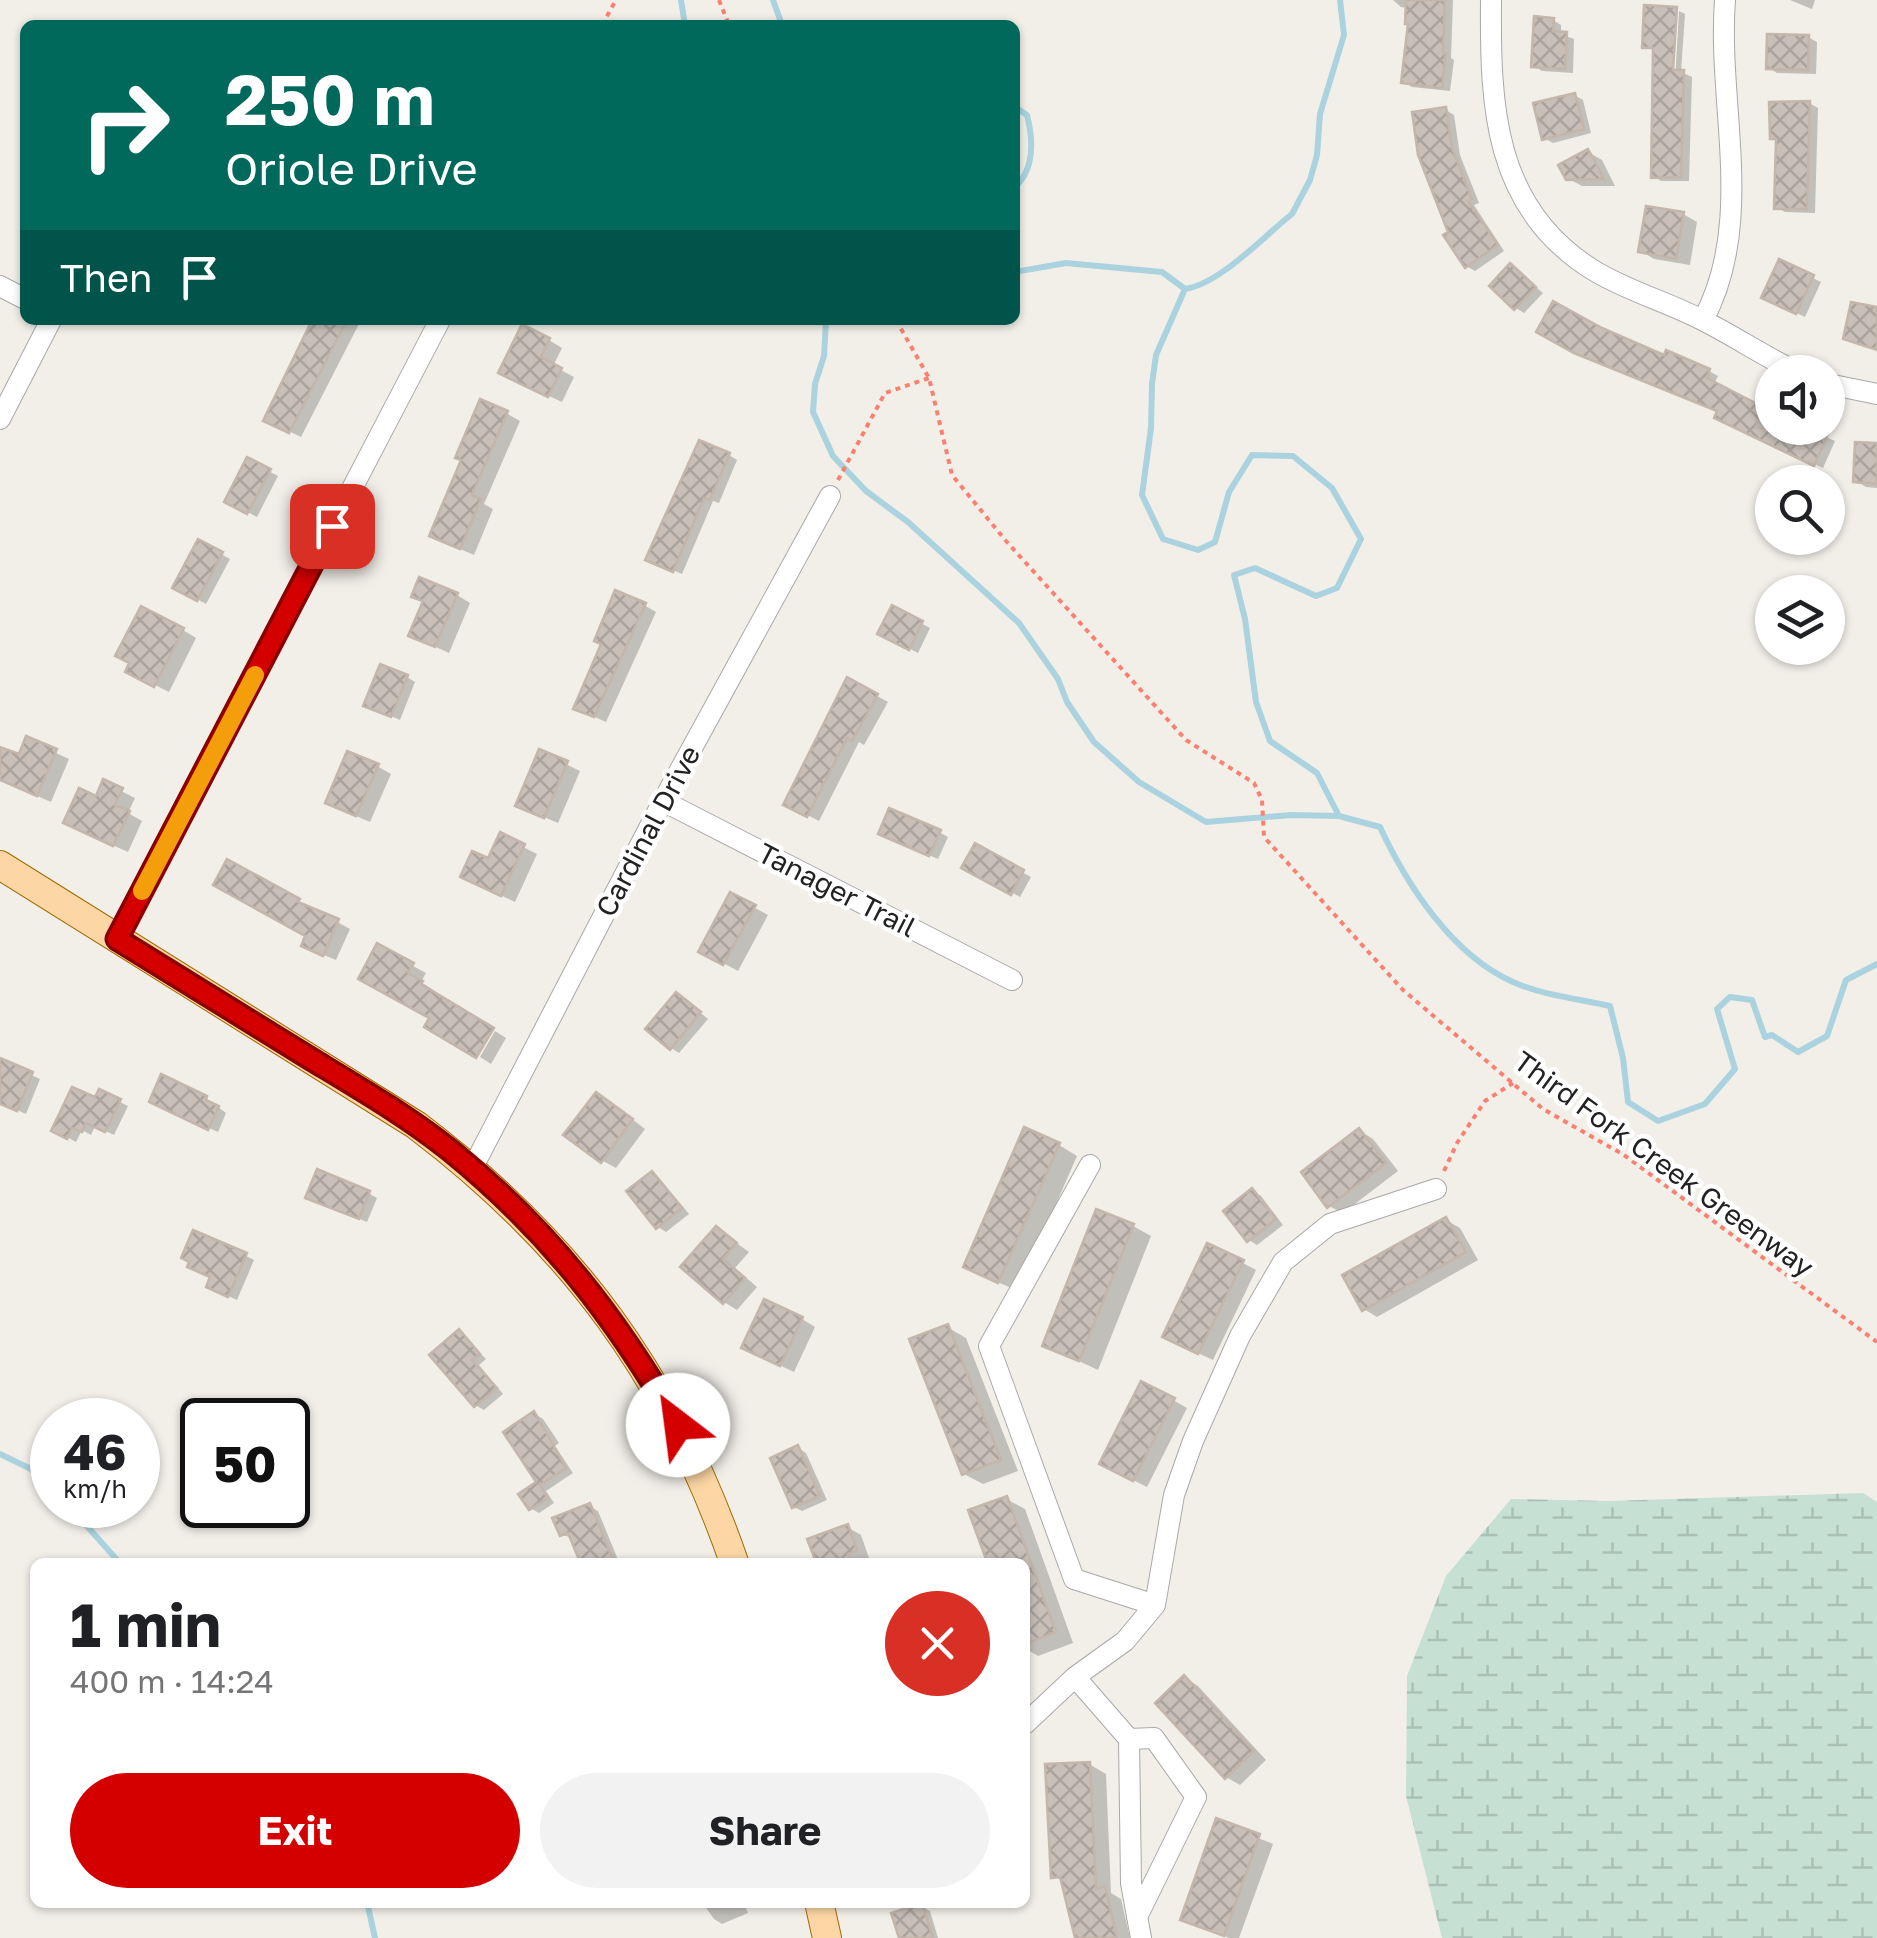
<!DOCTYPE html>
<meta charset="utf-8">
<style>
body{margin:0;font-family:"Golos Text",sans-serif;background:#f2f2f2;color:#202124;height:100vh;display:flex;flex-direction:column;font-size:38px;white-space:nowrap}
*{box-sizing:border-box;margin:0}
p{font-size:32px;color:#757577}
.icon{flex:none;width:55px;height:55px;fill:none;stroke:currentColor;stroke-width:2;stroke-linecap:round;stroke-linejoin:round}
.map{position:relative;flex:1;overflow:hidden}
.panel{position:absolute;left:30px;top:1558px;width:1000px;height:350px;display:flex;flex-direction:column;background:#fff;border-radius:15px;box-shadow:0 2px 8px #0004}
.panel>*{flex:none}
.top-card{position:absolute;left:20px;top:20px;width:1000px;height:305px;border-radius:15px;box-shadow:0 2px 8px #0004;background:#00695c;color:#fff;overflow:hidden}
.buttons{position:absolute;left:1755px;top:355px;display:grid;gap:20px}
.buttons a{display:grid;place-items:center;width:90px;height:90px;border-radius:50%;background:#fff;box-shadow:0 2px 8px #0004;font-size:50px}
.speed{position:absolute;left:30px;top:1398px;display:flex;gap:20px;font-size:50px;font-weight:700;text-align:center}
.speed>*{display:grid;place-content:center;width:130px;height:130px;border-radius:50%;background:#fff;box-shadow:0 2px 8px #0004;line-height:1}
.speed small{font-size:25px;font-weight:400}
.speed .limit{border:5px solid #111;border-radius:15px;background:#fff;color:#111}
.pin{position:absolute;display:grid;place-items:center;width:85px;height:85px;color:#fff;margin:-42px;border-radius:20px;box-shadow:0 5px 15px #0006}
.me{position:absolute;width:110px;margin:-55px;rotate:330deg;stroke-linejoin:round;filter:drop-shadow(0 0 8px #0008)}
.turn{display:flex;align-items:center;gap:35px;height:210px;padding:0 40px;font-size:45px}
.turn .icon{width:130px;height:130px;stroke-width:2.5}
.turn b{display:block;font-size:70px;line-height:85px}
.then{display:flex;align-items:center;height:95px;padding:0 40px;background:#0003;gap:20px;font-size:38px}
.round{display:grid;place-items:center;flex:none;width:105px;height:105px;border-radius:52px;background:#f2f2f2}
.head{display:flex;align-items:center;justify-content:space-between;height:170px;padding:0 40px}
h1{font-size:60px;font-weight:700;line-height:75px}
.action{display:flex;gap:20px;margin-top:auto;padding:20px 40px}
.action a{flex:1;height:115px;border-radius:60px;background:#d40000;color:#fff;font-size:40px;font-weight:700;line-height:115px;text-align:center}
.action a+a{background:#f2f2f2;color:#202124}
.map>svg:first-child{display:block}
.wetland{fill:url(#wetland-marsh)}
.shadow{fill:#0003}
.lines{fill:none;stroke-linecap:round;stroke-linejoin:round}
.stream{stroke:#aad3df;stroke-width:6}
.building{fill:url(#building-cross-hatch);stroke:#c4b6ab;stroke-width:2.5}
.minor-casing{stroke:#a9a9a9;stroke-width:22}
.major-casing{stroke:#a06b00;stroke-width:30}
.path{stroke:#fa8072;stroke-width:4;stroke-dasharray:5 5;stroke-linecap:butt}
.minor{stroke:#fff;stroke-width:20}
.major{stroke:#fcd6a4;stroke-width:28}
.route-casing{stroke:#8a0000;stroke-width:25}
.route{stroke:#d40000;stroke-width:18}
.slow{stroke:#f59e0b;stroke-width:18}
.labels{text-anchor:middle;stroke-width:9;stroke-linejoin:round;paint-order:stroke}
.street-label{font-size:28px;fill:#222;stroke:#fff}
</style>
<div class="map">
<svg width="1877" height="1938" viewBox="0 0 1877 1938">
<defs>
<pattern id="wetland-marsh" width="20" height="14" patternUnits="userSpaceOnUse" patternTransform="scale(2.5)"><rect width="20" height="14" fill="#c6e0d4"/><path d="M1 5h8M5 5V1M11 12h8M15 12V8" fill="none" stroke="#aac0b6"/></pattern>
<pattern id="building-cross-hatch" width="8" height="8" patternUnits="userSpaceOnUse" patternTransform="scale(2.5)"><rect width="8" height="8" fill="#c7bfb8"/><path d="M0 0l8 8M0 8l8-8" fill="none" stroke="#aba49e"/></pattern>
</defs>
<rect width="100%" height="100%" fill="#f2efe9"/>
<path class="wetland" d="M1863 1493 1877 1502V1938H1442L1406 1796 1407 1676 1446 1576 1511 1499 1610 1501Z"/>
<path class="shadow" d="M1393 0H1453L1451 58 1454 60 1450 91 1412 87 1404 82 1410 24 1408 8 1401 7Z
M1790 0H1815L1812 9Z
M1647 8 1677 10H1674L1670 82H1675L1679 11 1685 14 1681 72 1692 77 1689 181H1661L1653 176 1656 51 1644 46Z
M1553 20 1561 25V34L1574 39 1573 73 1542 71 1534 66Z
M1808 37 1817 42 1816 74 1777 73 1769 68Z
M1574 95 1583 100 1591 133 1553 143 1544 138Z
M1809 103 1818 108 1815 213 1785 212 1776 207 1778 142 1772 138Z
M1446 110 1454 115 1460 155 1479 203 1474 205 1504 251 1475 271 1466 266 1452 233Z
M1588 152 1602 160 1615 186H1582L1567 178Z
M1683 214 1697 222 1690 265 1654 259 1641 251Z
M1780 262 1821 282 1805 317 1773 302Z
M1511 266 1543 293 1524 313 1516 308Z
M315 320H361L301 437 278 426Z
M1601 331 1665 358 1667 353 1709 371 1718 376 1714 384 1772 415V428H1806L1835 441 1823 468 1726 421 1720 412Z
M549 340 562 348 553 366 574 377 562 402 515 380Z
M506 413 520 421 484 504 493 509 474 555 446 543Z
M1877 445V488L1866 487 1856 481Z
M729 455 737 460 719 503 713 501 682 574 656 563Z
M248 460 278 476 257 517 227 501Z
M199 542 230 559 206 604 175 587Z
M457 595 470 603 449 653 425 642Z
M644 605 656 612 606 722 588 714Z
M893 608 930 628 918 653 880 633Z
M183 630 196 638 169 692 141 678Z
M407 677 415 682 400 720 374 709Z
M848 680 888 702 864 745 859 742 819 821 786 804Z
M28 740 69 759 51 802 0 780 20 758Z
M541 752 580 771 558 823 532 812Z
M377 766 391 774 370 822 342 810Z
M105 783 135 798 128 813 142 821 128 852 79 830Z
M939 832 948 837 938 859 890 838Z
M501 836 537 854 515 902 477 884Z
M976 847 1031 877 1020 897 965 867Z
M228 862 350 929 336 960 316 952 308 935Z
M731 895 768 915 738 971 701 951Z
M378 947 426 973 421 982 435 991 433 1018Z
M685 1000 708 1019 679 1053 671 1048Z
M495 1031 506 1038 491 1064 480 1057Z
M0 1061 40 1079 26 1114 0 1102Z
M100 1092 128 1106 114 1135 95 1126 91 1135 82 1130 76 1142 54 1130 96 1101Z
M206 1098 226 1113 218 1132 160 1106Z
M610 1102 645 1129 616 1168 603 1161Z
M1360 1131 1373 1139 1398 1171 1343 1213 1329 1206Z
M1059 1145 1077 1156 1018 1291 984 1276Z
M652 1174 660 1179 689 1214 666 1232 658 1227Z
M1253 1191 1261 1196 1283 1225 1257 1245 1249 1240Z
M368 1193 377 1198 367 1222 317 1202Z
M1446 1220 1460 1228 1478 1260 1377 1317 1364 1309Z
M1133 1226 1151 1236 1098 1370 1045 1345Z
M717 1229 749 1252 735 1268 757 1287 737 1310 724 1302Z
M246 1256 254 1260 237 1300 217 1291Z
M1243 1263 1256 1270 1213 1360 1178 1344Z
M802 1319 815 1327 794 1372 758 1355Z
M947 1327 966 1338 1018 1471 983 1484 964 1474Z
M459 1332 486 1359 479 1365 503 1394 484 1410 475 1405Z
M1173 1400 1187 1408 1147 1487 1115 1471Z
M535 1414 543 1419 559 1443 555 1446 573 1473 546 1491 554 1503 539 1513 530 1508 539 1483Z
M798 1448 806 1453 827 1500 802 1511 794 1507Z
M1006 1499 1025 1509 1073 1643 1038 1656 1025 1648V1562H990L971 1512Z
M589 1506 598 1511 619 1562H583L573 1538 562 1535Z
M847 1527 861 1535 869 1558 861 1562H819L811 1541Z
M1185 1678 1198 1686 1266 1760 1240 1785 1226 1777Z
M1089 1764 1106 1774 1111 1893 1121 1899 1130 1938H1077L1064 1882 1053 1876Z
M1218 1822 1273 1844 1239 1938H1229L1183 1919Z
M702 1902H743L748 1913 722 1924 714 1919Z
M921 1906 930 1911 938 1938H901Z"/>
<g class="lines">
<path class="stream" d="M681 0 685 25
M773 0 782 25
M1015 107 1027 115C1033 139 1035 169 1015 187
M1015 272 1066 263 1162 272 1185 289
M1185 289 1156 355 1152 384 1151 428 1142 495 1163 539 1198 550 1215 542 1229 492 1252 455 1293 456 1332 488 1361 539 1337 588 1316 596 1255 568 1234 575 1245 619 1256 702 1270 741 1317 773 1339 816 1380 827C1407 885 1452 955 1513 982 1542 995 1579 999 1610 1006L1623 1058 1628 1102 1658 1121 1705 1104 1735 1069 1717 1009 1730 997 1752 1000 1765 1037 1772 1035 1798 1052 1827 1036 1846 980 1877 964
M1185 289C1220 284 1264 236 1292 214L1310 180 1317 155 1320 114 1344 35 1340 0
M826 320 824 356 815 384 813 412 833 456 866 491 908 522 1019 623 1058 679 1067 702 1094 742 1139 782 1206 822 1291 815 1339 816
M0 1454 31 1469 52 1491
M68 1505 119 1562
M367 1902 375 1938"/>
</g>
<path class="building" d="M1406 0H1445L1443 52 1446 53 1442 88 1401 83 1408 24H1405Z
M1644 5 1677 7 1673 70H1684L1681 177 1651 178 1653 48H1642Z
M1534 16 1554 18 1553 31 1567 32 1565 69 1531 67Z
M1767 34 1809 35 1808 70 1766 69Z
M1575 93 1584 129 1542 140 1533 103Z
M1810 101 1807 209H1774L1776 139H1770L1769 102Z
M1446 107 1452 148 1472 199 1468 201 1498 245 1465 268 1443 235 1448 232 1418 155 1412 112Z
M1588 149 1604 179 1566 180 1558 165Z
M1646 206 1684 212 1676 259 1638 252Z
M1779 259 1814 275 1796 314 1761 298Z
M1510 263 1536 287 1514 310 1489 286Z
M1553 301 1602 328 1664 355 1666 350 1710 369 1707 378 1765 408 1755 428H1813L1828 434 1814 466 1714 418 1717 411 1574 353 1536 332Z
M1851 302 1877 307V350L1843 339Z
M312 320H347L289 433 263 421Z
M522 324 550 338 541 357 562 368 548 397 498 373Z
M480 399 508 411 472 495 481 499 460 549 429 536 461 460 455 458Z
M699 440 730 453 710 500 704 498 673 572 645 560Z
M1855 442 1877 443V484L1853 482Z
M247 457 271 469 247 514 224 502Z
M198 539 223 552 197 601 172 588Z
M419 577 458 593 435 647 408 636 423 601 411 597Z
M615 590 646 603 594 717 573 709 601 644 594 641Z
M892 605 923 621 909 650 877 634Z
M141 606 184 628 154 687 125 672 129 663 115 656Z
M380 664 408 675 391 717 363 706Z
M847 677 878 694 852 741 847 738 807 817 783 805Z
M26 736 57 749 37 796 0 780V747L19 754Z
M539 749 568 761 544 818 515 806Z
M347 751 379 764 356 816 325 803Z
M103 779 123 788 115 805 130 811 113 846 63 823 79 788 96 796Z
M889 808 941 830 929 856 878 834Z
M500 832 525 844 501 896 460 877 472 851 488 858Z
M975 843 1024 870 1011 895 961 868Z
M227 859 300 899 298 902 339 919 323 956 301 946 305 936 213 885Z
M730 892 756 905 723 965 698 952Z
M377 943 414 963 408 973 423 981 421 984 494 1028 476 1058 424 1027 429 1018 358 979Z
M676 992 701 1012 670 1050 645 1029Z
M0 1058 33 1072 17 1111 0 1104Z
M161 1074 207 1096 206 1100 219 1106 208 1130 149 1102Z
M72 1087 95 1097 99 1089 121 1099 105 1132 86 1123 82 1132 72 1128 67 1139 51 1131Z
M596 1092 633 1119 601 1163 563 1135Z
M1024 1127 1060 1143 998 1283 963 1267Z
M1359 1128 1386 1163 1327 1208 1301 1172Z
M317 1169 370 1191 359 1219 305 1198Z
M652 1171 682 1208 656 1229 626 1191Z
M1252 1188 1276 1219 1247 1242 1223 1211Z
M1096 1209 1134 1224 1079 1361 1042 1346Z
M1446 1217 1466 1252 1362 1311 1342 1275Z
M716 1226 737 1243 723 1259 745 1278 723 1304 680 1267Z
M193 1230 247 1253 228 1297 206 1287 210 1277 187 1267 189 1262 181 1258Z
M1207 1243 1244 1260 1198 1354 1162 1337Z
M764 1299 803 1317 780 1366 741 1348Z
M948 1324 1001 1460 962 1475 909 1339Z
M459 1329 480 1354 472 1360 497 1388 474 1407 429 1355Z
M1141 1381 1175 1398 1133 1481 1099 1464Z
M534 1411 566 1468 540 1485 548 1498 529 1510 518 1494 536 1482 503 1432Z
M798 1445 820 1496 792 1508 770 1458Z
M1007 1496 1056 1632 1025 1644V1562H987L968 1510Z
M590 1503 614 1562H580L568 1533 560 1536 552 1518Z
M848 1524 857 1550 848 1554 852 1562H816L807 1539Z
M1184 1675 1254 1751 1225 1779 1155 1703Z
M1090 1762 1096 1889 1105 1886 1117 1938H1075L1060 1877 1051 1878 1045 1764Z
M1216 1818 1260 1834 1224 1936 1180 1920Z
M922 1903 933 1938H899L891 1913Z"/>
<g class="lines">
<g class="minor-casing">
<path id="minor" d="M1491 0C1490 105 1493 208 1593 270 1627 291 1668 302 1704 321 1736 337 1765 357 1797 372
M0 286 25 299
M1703 320C1756 222 1717 105 1725 0
M1828 384 1877 394
M0 419 51 320
M663 801 1012 980
M117 939 440 320
M1090 1165 989 1346 1074 1579 1155 1605
M472 1169 663 801 830 496
M1075 1677 1129 1739 1131 1883 1141 1938
M1025 1724 1075 1677 1125 1641 1155 1605 1174 1495 1193 1441 1240 1336 1283 1262 1330 1224 1436 1189
M1129 1739 1154 1738 1196 1797 1137 1917"/>
</g>
<g class="major-casing">
<path id="major" d="M0 865 416 1125C573 1244 670 1377 734 1562
M819 1902 827 1938"/>
</g>
<path class="path" d="M719 0 729 25
M602 25 616 0
M896 320 929 378 952 475 1006 541 1186 740 1254 783 1262 800 1264 837 1403 990 1543 1109 1624 1155 1877 1342
M838 480 885 393 929 378
M1444 1171 1457 1143 1485 1101 1513 1083"/>
<use href="#minor" class="minor"/>
<use href="#major" class="major"/>
</g>
<g class="lines">
<g class="route-casing">
<path id="route" d="M332 526 117 939C182 979 247 1019 311 1059 359 1088 407 1116 451 1151 549 1231 615 1316 678 1425"/>
</g>
<use href="#route" class="route"/>
<path class="slow" d="M142 891 255 675"/>
</g>
<g class="labels">
<g class="street-label">
<text transform="translate(648 831) rotate(-62)" y="10">Cardinal Drive</text>
<text transform="translate(837 890) rotate(27)" y="10">Tanager Trail</text>
<text transform="translate(1664 1164) rotate(36)" y="10">Third Fork Creek Greenway</text>
</g>
</g>
</svg>
<div class="buttons">
<a><svg class="icon" aria-label="sound" viewBox="0 0 24 24"><path d="M4 9h4l5-4v14l-5-4H4zM17 9q2 3 0 6"/></svg></a>
<a><svg class="icon" aria-label="search" viewBox="0 0 24 24"><circle cx="10" cy="10" r="6"/><path d="M15 15l6 6"/></svg></a>
<a><svg class="icon" aria-label="layers" viewBox="0 0 24 24"><path d="M12 4l9 5-9 5-9-5zM3 14l9 5 9-5"/></svg></a>
</div>
<div class="speed"><div>46<small>km/h</small></div><div class="limit">50</div></div>
<div class="pin" style="left:332px;top:526px;background:#d93025"><svg class="icon" aria-label="arrive" viewBox="0 0 24 24"><path d="M6 21V4h12l-3 4 3 4H6"/></svg></div>
<svg class="me" style="left:678px;top:1425px" viewBox="-20 -20 40 40"><circle r="19" fill="#fff"/><path d="M0-13L10 11 0 6-10 11z" fill="#d40000"/></svg>
<div class="top-card">
<div class="turn"><svg class="icon" aria-label="right" viewBox="0 0 24 24"><path d="M7 20v-9h11M14 6l5 5-5 5"/></svg><div><b>250 m</b>Oriole Drive</div></div>
<div class="then">Then<svg class="icon" aria-label="arrive" viewBox="0 0 24 24"><path d="M6 21V4h12l-3 4 3 4H6"/></svg></div>
</div>
<section class="panel">
<div class="head"><div><h1>1 min</h1><p>400 m · 14:24</p></div><a class="round" style="background:#d93025;color:#fff"><svg class="icon" aria-label="close" viewBox="0 0 24 24"><path d="M6 6l12 12M18 6L6 18"/></svg></a></div>
<div class="action"><a>Exit</a><a>Share</a></div>
</section>
</div>
